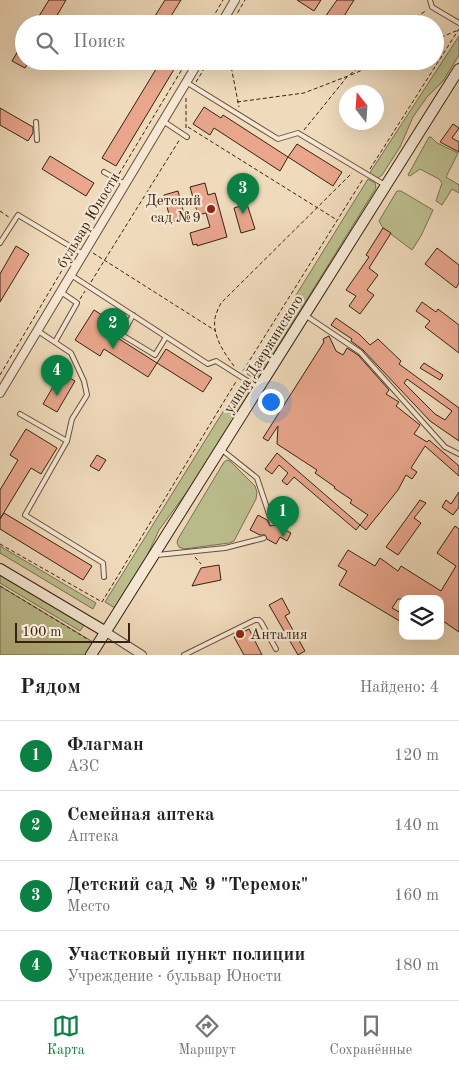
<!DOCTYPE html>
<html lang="ru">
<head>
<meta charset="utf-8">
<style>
  body { margin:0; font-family:"Old Standard TT",serif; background:#f2f2f2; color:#202124 }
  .controls { position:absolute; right:15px; bottom:15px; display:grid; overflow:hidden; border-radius:10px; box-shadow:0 5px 20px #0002 }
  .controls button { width:45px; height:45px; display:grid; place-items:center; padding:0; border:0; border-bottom:1px solid #e0e0e0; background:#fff; color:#202124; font:25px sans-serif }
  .compass { position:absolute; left:339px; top:85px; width:45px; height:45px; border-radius:50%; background:#fff; box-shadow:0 5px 20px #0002; rotate:343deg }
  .scale { position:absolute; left:15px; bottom:12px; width:115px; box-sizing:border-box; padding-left:5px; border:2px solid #382212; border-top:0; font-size:14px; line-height:18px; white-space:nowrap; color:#382212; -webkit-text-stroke:4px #f5e7d3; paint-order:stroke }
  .you { position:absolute; left:270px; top:401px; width:18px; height:18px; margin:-12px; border:4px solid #fff; border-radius:50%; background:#1a73e8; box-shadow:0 0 0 8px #1a73e833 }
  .badge { display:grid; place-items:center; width:32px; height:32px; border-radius:50%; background:#0b8043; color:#fff; font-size:16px; font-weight:700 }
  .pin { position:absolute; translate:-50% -41px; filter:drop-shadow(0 1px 2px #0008) }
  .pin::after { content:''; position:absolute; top:26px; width:18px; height:15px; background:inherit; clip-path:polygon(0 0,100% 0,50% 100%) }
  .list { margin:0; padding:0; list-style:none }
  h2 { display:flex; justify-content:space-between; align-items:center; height:65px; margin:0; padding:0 20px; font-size:21px }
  h2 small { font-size:16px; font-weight:400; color:#757577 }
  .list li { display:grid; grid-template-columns:32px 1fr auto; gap:15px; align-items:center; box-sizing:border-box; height:70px; padding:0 20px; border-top:1px solid #e0e0e0 }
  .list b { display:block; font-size:19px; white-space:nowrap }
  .list p { margin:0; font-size:16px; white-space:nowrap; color:#757577 }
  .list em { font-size:16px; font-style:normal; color:#757577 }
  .icon { flex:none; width:28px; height:28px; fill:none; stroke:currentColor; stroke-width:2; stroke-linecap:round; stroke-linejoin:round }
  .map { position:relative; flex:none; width:459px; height:655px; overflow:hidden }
  .search { position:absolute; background:#fff; box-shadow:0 5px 20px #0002; left:15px; right:15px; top:15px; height:55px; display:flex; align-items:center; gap:12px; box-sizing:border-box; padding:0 18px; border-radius:28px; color:#757577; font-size:19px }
  .sheet { height:345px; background:#fff }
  nav { display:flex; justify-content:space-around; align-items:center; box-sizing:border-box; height:70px; border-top:1px solid #e0e0e0; background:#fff; font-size:14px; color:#757577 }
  nav a { display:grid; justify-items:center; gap:2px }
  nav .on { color:#0b8043 }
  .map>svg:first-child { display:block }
  .green { fill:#bcbe8e; stroke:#7a7050 }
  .building { fill:#e9a68d; stroke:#382212; fill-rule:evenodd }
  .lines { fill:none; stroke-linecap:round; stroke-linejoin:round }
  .lane-casing { stroke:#66503c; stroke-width:6 }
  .street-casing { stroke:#66503c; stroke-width:10 }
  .secondary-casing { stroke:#382212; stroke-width:12 }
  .path { stroke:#382212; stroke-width:1; stroke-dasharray:4 2.5; stroke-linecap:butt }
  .lane { stroke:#f5e7d3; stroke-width:4 }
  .street { stroke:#f5e7d3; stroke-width:8 }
  .secondary { stroke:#f5e7d3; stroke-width:10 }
  .poi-dot { fill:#8f2418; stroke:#f5e7d3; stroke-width:2 }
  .labels { text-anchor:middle; stroke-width:4.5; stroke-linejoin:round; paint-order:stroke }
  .poi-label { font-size:15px; fill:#382212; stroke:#f5e7d3; text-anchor:end }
  .street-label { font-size:15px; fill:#382212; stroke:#f5e7d3 }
</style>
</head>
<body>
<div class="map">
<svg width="459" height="655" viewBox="0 0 459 655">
  <rect width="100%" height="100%" fill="#efdabb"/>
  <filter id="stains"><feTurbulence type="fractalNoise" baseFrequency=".004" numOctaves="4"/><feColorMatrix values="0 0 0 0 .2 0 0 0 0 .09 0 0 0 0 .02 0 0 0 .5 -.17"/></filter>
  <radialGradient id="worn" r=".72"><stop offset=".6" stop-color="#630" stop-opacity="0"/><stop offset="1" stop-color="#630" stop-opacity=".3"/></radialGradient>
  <g class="green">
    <path d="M459,36V55L443,81L427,97L413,117L400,147L382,175L378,178L369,174Z"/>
    <path d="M429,137H431L437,143L458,153L446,177L459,185V193L452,189L442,205L436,201L442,183L439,179L420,169L410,176L408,175Z"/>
    <path d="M368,179L375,183L376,188L260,375L254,378L247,374Z"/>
    <path d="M397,191H401L433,210L421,236L412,250L383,228L379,221Z"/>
    <path d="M242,381L250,386V392L189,489L159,530L145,560L115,608L105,602Z"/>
    <path d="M227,460L230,461L255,486L257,492L256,499L234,541L229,543L184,549L179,547L177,543L178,539L224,462Z"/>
    <path d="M0,546L96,603L93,609L0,553Z"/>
    <path d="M0,575L84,625L80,631L0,583Z"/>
    <path d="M0,586L98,645L91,655H0Z"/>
  </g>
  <g class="building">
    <path d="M49,0H66L52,24H34Z"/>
    <path d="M165,0H181L166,24H150Z"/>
    <path d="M297,0H321L314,11Z"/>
    <path d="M337,0H354L339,24H336L325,17Z"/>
    <path d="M24,41V61H29L25,68L12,61Z"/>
    <path d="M161,61H179L116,166L102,158Z"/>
    <path d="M204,107L221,118L223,115L288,157L280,171L214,128L210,135L193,124Z"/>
    <path d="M0,108L33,127V133L28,141L0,125Z"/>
    <path d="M453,124L459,128L452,138L459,142V152L440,142Z"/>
    <path d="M297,144L342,172L333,186L288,157Z"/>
    <path d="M50,156L94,183L86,196L42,169Z"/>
    <path d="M205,183L208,195L215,193L227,237L197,246V244L193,245L190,233L210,227L206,213L198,215L190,187Z"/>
    <path d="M178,191L185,218L171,222L164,195Z"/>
    <path d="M247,204L255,229L241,233L234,208Z"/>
    <path d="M383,228L391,233L369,268L378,275L367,290L374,295L360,314L349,306L356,296L346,290L369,257L366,255Z"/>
    <path d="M16,246L29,254L0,302V274Z"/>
    <path d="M437,248L459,265V283L456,288L425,264Z"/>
    <path d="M422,302L436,312L438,309L459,325V353L425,327L430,321L416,311Z"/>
    <path d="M94,310L119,326L113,335L157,363L148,377L104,349L100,356L75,340Z"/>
    <path d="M336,318L359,334L370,345L378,339L401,361L399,364L459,408V441L430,421L363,350L351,341L352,339L331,325ZM407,379L452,411L445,420L435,414L404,383Z"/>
    <path d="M329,336L336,351L343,355L347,348L358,355L389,390L386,394L399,402L396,406L420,425L414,434L427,442L429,440L459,466V476L425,446L411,468L417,472L412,479L406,475L398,490L366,530L360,525L368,515L350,503L352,500L334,488L335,487L315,473L317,470L277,444L278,426L268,441L263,438L324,342L323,339Z"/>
    <path d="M166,349L212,378L203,392L157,363Z"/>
    <path d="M424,363L443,375L440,380L420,368Z"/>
    <path d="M61,373L75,381L57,412L43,404Z"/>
    <path d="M26,429L57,448L41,474L31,468L0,519V490L18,460L10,455Z"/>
    <path d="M277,453L360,525L356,530L294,477L287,485L282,481L288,473L279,465L272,474L265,469Z"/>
    <path d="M97,455L106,460L99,471L90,466Z"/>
    <path d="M459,492V507L453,515L442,507L446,500L451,504Z"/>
    <path d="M420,500L426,503L414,518L421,523L398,555L386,547Z"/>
    <path d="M4,513L92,566L83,580L0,529V519Z"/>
    <path d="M258,515L267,520L270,526L275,525L291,533L287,541L280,537L276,544L267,539L265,535H260L250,530Z"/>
    <path d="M455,526L459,529V632L440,619V599H398L392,608L403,614V623L339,585L347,571L338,566L348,550L375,566L380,558L398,571L401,566L441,591L456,566L437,553Z"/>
    <path d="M219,565L221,580L192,586L201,568Z"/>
    <path d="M282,598L290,613L285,616L305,651L298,655L269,605Z"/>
    <path d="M249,629L262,655H244L234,637Z"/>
  </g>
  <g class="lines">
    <defs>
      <g id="lane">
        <path d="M430,0L432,7L459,23"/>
        <path d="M186,82L278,139L298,133L385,185"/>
        <path d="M163,121L187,137"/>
        <path d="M36,122L37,140"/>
        <path d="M104,172L125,184"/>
        <path d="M0,243L18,215L83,254"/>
        <path d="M71,275L208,364L216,361L257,387"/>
        <path d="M133,315L122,335L155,355L166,337"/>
        <path d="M305,315L360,352L445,447L459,454"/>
        <path d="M38,331L71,353L84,381L87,395L72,419L67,441"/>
        <path d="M55,342L77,303L61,292"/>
        <path d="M20,414L67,441L25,515L103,563L104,577"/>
        <path d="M222,450L257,478L272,523"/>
        <path d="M157,555L225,548L264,538"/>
        <path d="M184,655L255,620H259L261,622L276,649"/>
      </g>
      <g id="street">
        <path d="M221,24L235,0"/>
        <path d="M0,393L199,61"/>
        <path d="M106,632L142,655"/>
      </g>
      <g id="secondary">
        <path d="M0,569L106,632"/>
        <path d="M91,655L459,69"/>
      </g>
    </defs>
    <use href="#lane" class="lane-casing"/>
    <use href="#street" class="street-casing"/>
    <use href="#secondary" class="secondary-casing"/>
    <g class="path">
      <path d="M209,24L223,0"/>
      <path d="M231,24L245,0"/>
      <path d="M414,24L418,16L427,10"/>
      <path d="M435,40L458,30"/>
      <path d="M230,61L239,107"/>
      <path d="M351,75L383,61"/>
      <path d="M196,82L209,61"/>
      <path d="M186,98V129"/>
      <path d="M237,102L304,93L348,76L367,61"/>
      <path d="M188,127L337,220"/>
      <path d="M304,130L347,77"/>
      <path d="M370,169L459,29"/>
      <path d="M119,174L187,61"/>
      <path d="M0,211L10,218"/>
      <path d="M78,243L113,184"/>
      <path d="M93,253L216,331"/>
      <path d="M91,282L180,139"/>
      <path d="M80,299L85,291"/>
      <path d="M234,366C224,353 212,335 215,318C216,313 219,307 221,303L352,173"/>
      <path d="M243,371L363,179"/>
      <path d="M0,375L71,255"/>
      <path d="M0,544L102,602L237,380"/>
      <path d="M195,557L201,564"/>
      <path d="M0,586L89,640"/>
    </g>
    <use href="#lane" class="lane"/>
    <use href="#street" class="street"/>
    <use href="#secondary" class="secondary"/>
  </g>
  <g class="poi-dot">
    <circle cx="211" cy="209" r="5"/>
    <circle cx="240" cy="634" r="5"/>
  </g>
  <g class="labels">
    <g class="poi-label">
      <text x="201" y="205">Детский<tspan x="201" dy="17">сад №9</tspan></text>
      <text x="250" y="639" text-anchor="start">Анталия</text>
    </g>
    <g class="street-label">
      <text transform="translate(88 220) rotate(-59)" y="5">бульвар Юности</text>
      <text transform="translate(263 354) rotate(-58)" y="5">улица Дзержинского</text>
    </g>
  </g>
  <rect width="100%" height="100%" filter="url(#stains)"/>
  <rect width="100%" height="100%" fill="url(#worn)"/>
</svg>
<div class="controls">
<button><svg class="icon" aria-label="layers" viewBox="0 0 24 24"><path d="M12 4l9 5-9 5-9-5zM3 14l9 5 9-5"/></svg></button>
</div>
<svg class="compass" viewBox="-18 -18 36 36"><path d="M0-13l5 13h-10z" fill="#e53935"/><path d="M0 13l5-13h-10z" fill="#757577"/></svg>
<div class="scale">100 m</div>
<div class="you"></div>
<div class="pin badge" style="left:283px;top:537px">1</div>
<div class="pin badge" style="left:113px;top:349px">2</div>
<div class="pin badge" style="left:243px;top:214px">3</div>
<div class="pin badge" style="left:57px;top:396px">4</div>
<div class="search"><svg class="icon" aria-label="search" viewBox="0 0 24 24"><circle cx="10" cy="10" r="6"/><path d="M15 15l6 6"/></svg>Поиск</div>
</div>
<section class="sheet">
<h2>Рядом<small>Найдено: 4</small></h2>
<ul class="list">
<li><span class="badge">1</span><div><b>Флагман</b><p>АЗС</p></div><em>120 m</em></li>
<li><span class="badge">2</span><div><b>Семейная аптека</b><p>Аптека</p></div><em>140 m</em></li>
<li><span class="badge">3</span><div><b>Детский сад № 9 &quot;Теремок&quot;</b><p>Место</p></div><em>160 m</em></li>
<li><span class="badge">4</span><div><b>Участковый пункт полиции</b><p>Учреждение · бульвар Юности</p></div><em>180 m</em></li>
</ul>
</section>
<nav>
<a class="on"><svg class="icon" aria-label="map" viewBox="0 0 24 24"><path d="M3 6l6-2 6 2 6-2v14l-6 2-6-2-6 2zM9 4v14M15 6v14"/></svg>Карта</a>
<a><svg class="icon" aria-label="directions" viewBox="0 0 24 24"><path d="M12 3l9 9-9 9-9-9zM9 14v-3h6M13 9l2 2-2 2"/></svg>Маршрут</a>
<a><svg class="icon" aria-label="saved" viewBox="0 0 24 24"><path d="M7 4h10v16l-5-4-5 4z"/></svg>Сохранённые</a>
</nav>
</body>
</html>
